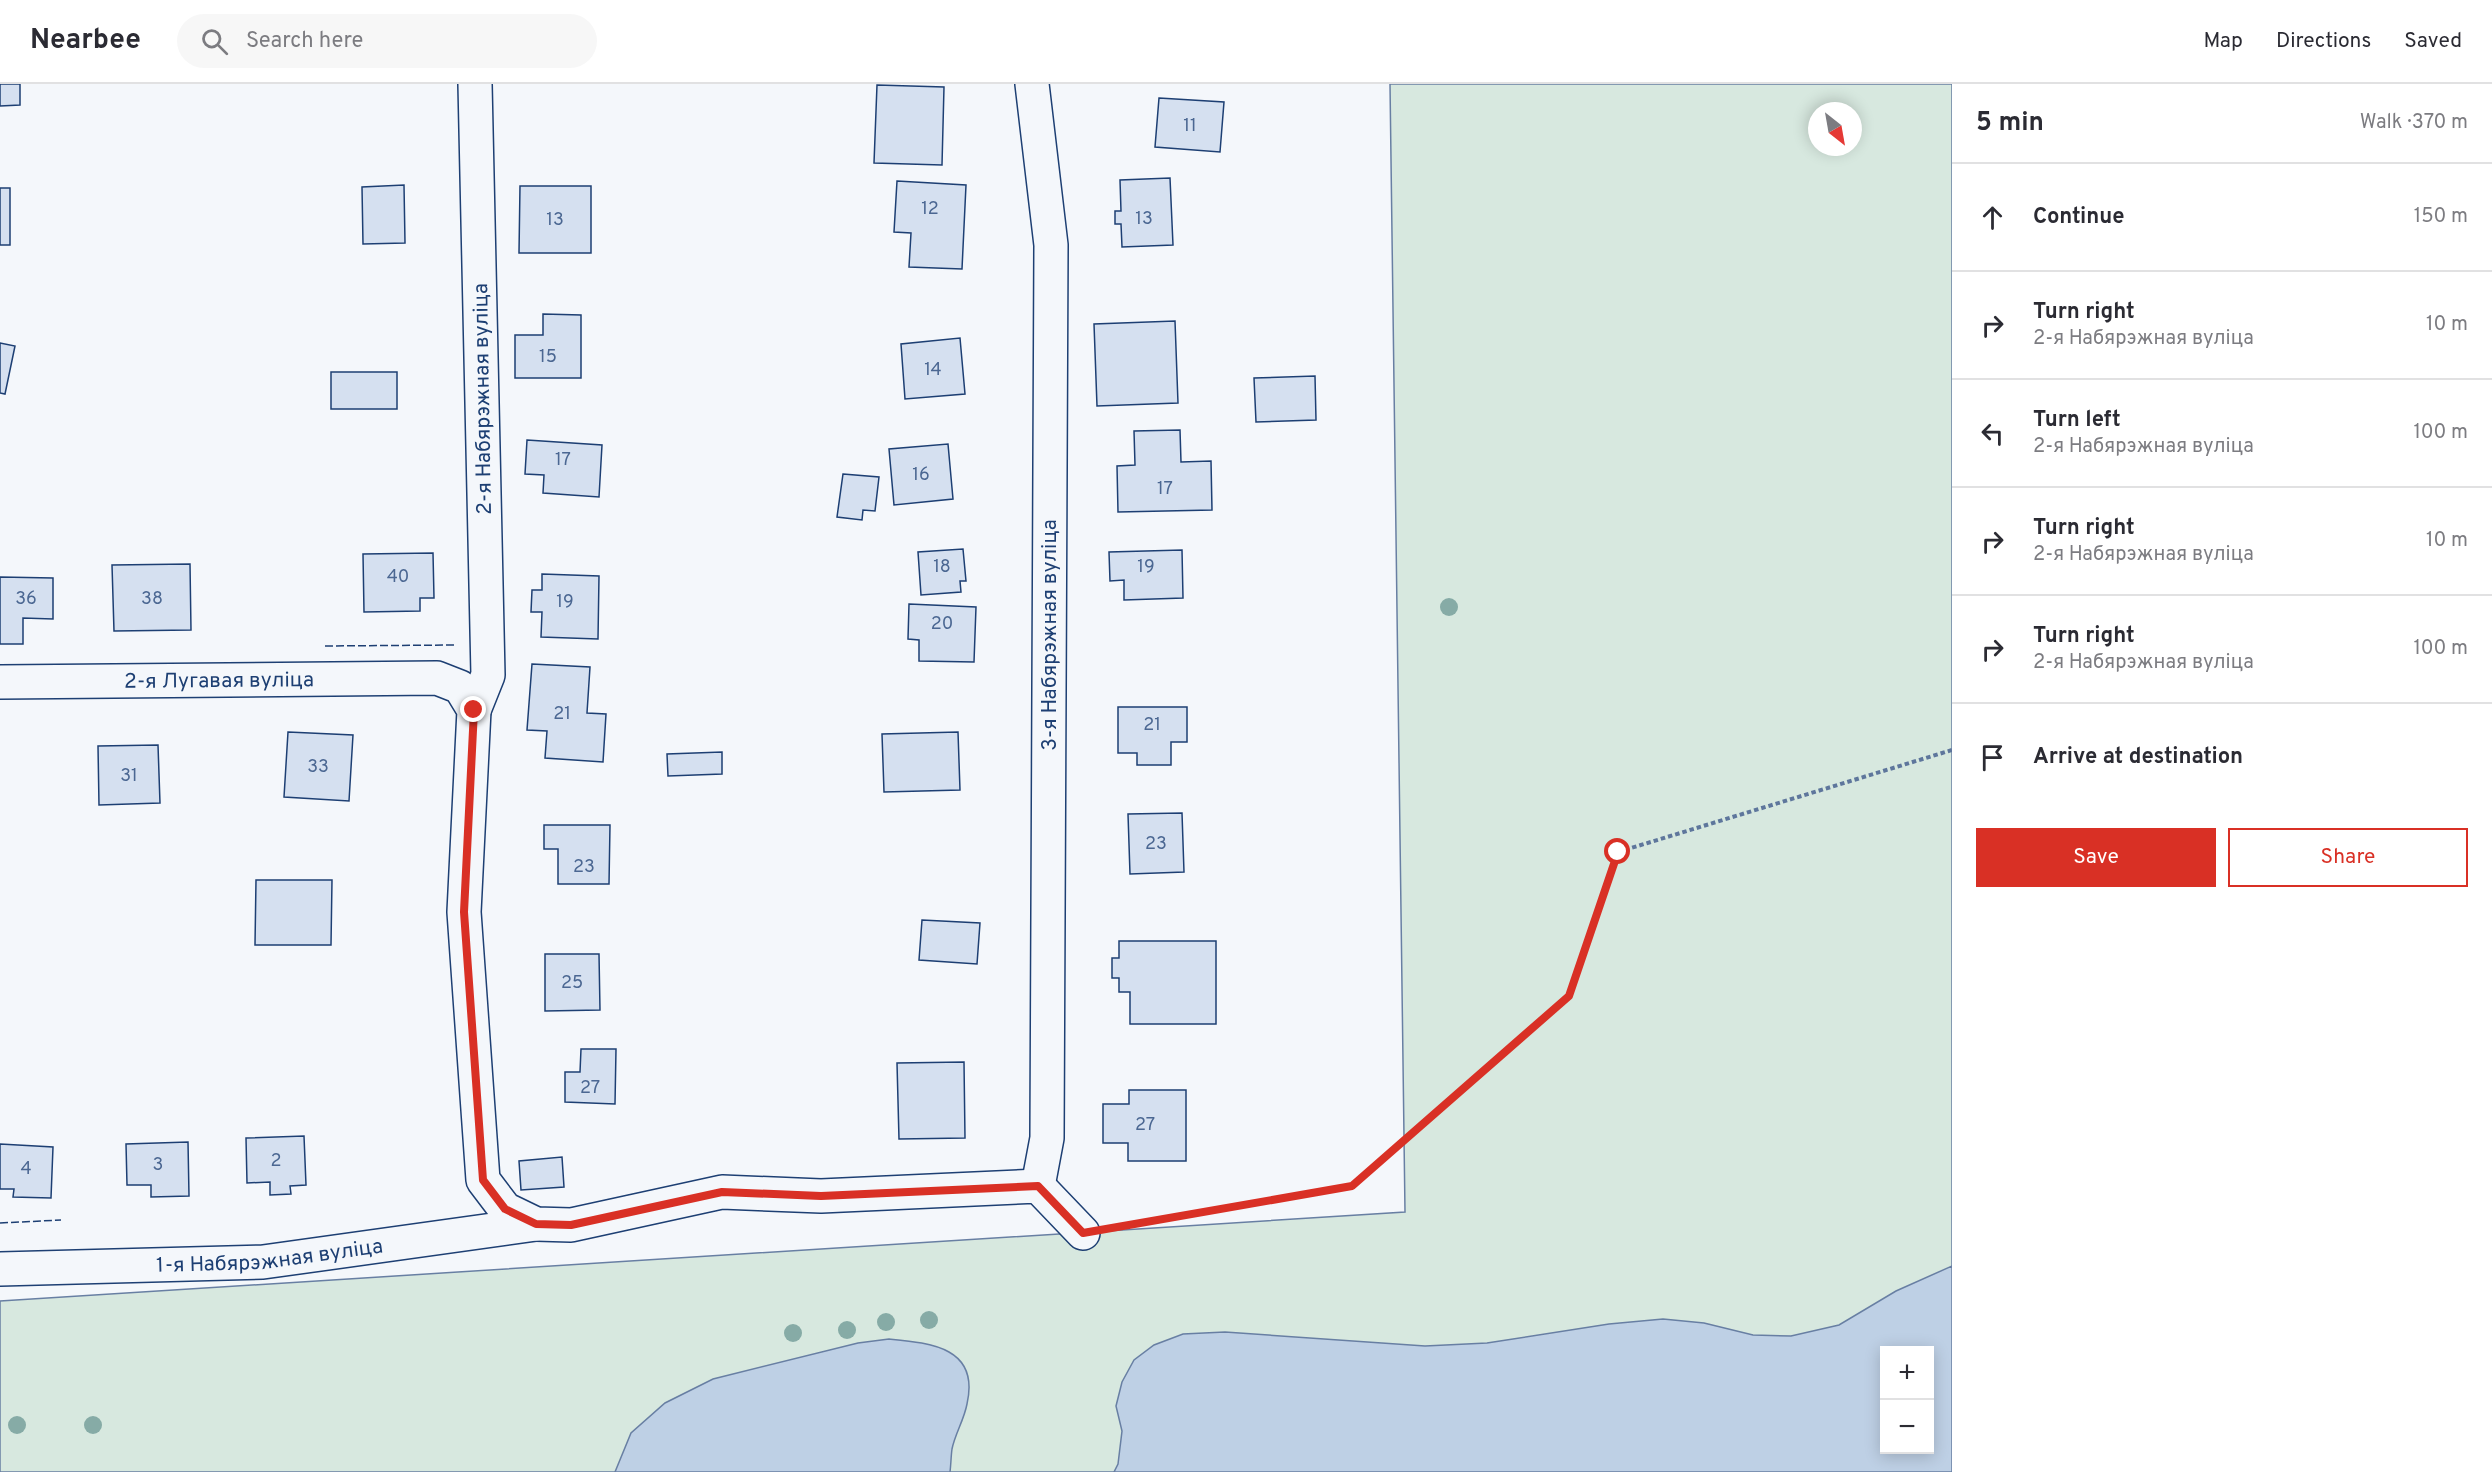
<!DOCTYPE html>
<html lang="en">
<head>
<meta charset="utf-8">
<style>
  body { margin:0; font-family:Overpass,sans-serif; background:#f7f7f7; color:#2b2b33 }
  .controls { position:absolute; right:18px; bottom:18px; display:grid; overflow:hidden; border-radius:0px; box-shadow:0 3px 15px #0003 }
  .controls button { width:54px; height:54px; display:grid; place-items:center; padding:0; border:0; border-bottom:2px solid #e1e1e2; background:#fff; color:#2b2b33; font:30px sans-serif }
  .compass { position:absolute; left:1808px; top:18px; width:54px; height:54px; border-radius:50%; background:#fff; box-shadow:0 3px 15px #0003; rotate:149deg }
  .stop { position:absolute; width:18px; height:18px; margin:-14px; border:4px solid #d93025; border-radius:50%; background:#fff }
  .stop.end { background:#d93025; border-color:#fff; box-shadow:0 2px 6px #0008 }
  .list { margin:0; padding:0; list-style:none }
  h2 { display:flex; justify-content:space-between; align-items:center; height:78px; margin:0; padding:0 24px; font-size:26px }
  h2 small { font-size:20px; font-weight:400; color:#7c7c81 }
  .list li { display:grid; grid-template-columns:39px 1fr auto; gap:18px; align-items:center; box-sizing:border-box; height:108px; padding:0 24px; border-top:2px solid #e1e1e2 }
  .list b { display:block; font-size:22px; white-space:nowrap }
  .list p { margin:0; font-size:20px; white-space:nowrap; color:#7c7c81 }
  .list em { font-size:20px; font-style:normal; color:#7c7c81 }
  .actions { display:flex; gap:12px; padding:18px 24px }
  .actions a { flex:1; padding:14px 0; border:2px solid #d93025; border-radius:0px; text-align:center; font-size:21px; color:#d93025 }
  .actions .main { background:#d93025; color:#fff }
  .icon { flex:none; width:33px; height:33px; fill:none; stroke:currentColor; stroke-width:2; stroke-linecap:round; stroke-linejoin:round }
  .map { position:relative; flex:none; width:1952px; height:1388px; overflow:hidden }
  header { display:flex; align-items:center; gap:36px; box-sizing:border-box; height:84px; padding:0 30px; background:#fff; border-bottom:2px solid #e1e1e2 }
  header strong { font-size:28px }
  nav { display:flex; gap:33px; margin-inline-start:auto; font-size:21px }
  .search { width:420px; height:54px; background:#f7f7f7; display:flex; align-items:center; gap:15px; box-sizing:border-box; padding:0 21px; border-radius:33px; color:#7c7c81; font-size:22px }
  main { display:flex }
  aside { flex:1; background:#fff }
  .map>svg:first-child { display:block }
  .green { fill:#d7e8df; stroke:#687fa3; stroke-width:1.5; fill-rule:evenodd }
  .water { fill:#bed0e5; stroke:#687fa3; stroke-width:1.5; fill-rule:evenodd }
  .building { fill:#d5e0f0; stroke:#1d3f73; stroke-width:1.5 }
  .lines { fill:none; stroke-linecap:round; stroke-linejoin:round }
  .minor-casing { stroke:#1d3f73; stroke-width:36 }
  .path { stroke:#5e769c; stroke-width:4; stroke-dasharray:4.5 3; stroke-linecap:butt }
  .minor { stroke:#f4f7fb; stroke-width:33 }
  .fence { stroke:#1d3f73; stroke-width:1.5; stroke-dasharray:8 3; stroke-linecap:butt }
  .tree { fill:#86aba6 }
  .route { stroke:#d93025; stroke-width:8 }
  .labels { text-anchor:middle; stroke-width:4.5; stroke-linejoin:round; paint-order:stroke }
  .number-label { font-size:18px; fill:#4b6792 }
  .street-label { font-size:21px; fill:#1d3f73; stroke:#f4f7fb }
</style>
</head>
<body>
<header>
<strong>Nearbee</strong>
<div class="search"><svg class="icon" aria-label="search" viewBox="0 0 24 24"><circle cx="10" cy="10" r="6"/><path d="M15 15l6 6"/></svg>Search here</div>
<nav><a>Map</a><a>Directions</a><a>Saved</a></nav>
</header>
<main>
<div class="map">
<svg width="1952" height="1388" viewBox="0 0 1952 1388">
  <rect width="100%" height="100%" fill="#f4f7fb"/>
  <path class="green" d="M1390,0H1952V1388H0V1217L1405,1128ZM1817,27H1853V63H1817ZM1884,1266H1930V1366H1884Z"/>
  <g class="water">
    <path d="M1952,1182V1388H1114L1118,1380L1122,1347L1116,1322L1122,1298L1134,1276L1154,1261L1183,1250L1225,1248L1425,1262L1487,1259L1609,1240L1663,1235L1704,1239L1753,1251L1791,1252L1839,1241L1896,1207ZM1884,1266H1930V1366H1884Z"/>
    <path d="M889,1255C930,1259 980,1263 967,1320C964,1336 955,1350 952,1365C951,1372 951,1380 950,1388H615L631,1349L665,1319L713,1295L858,1259Z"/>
  </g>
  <g class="building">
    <path d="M0,0H20V21L0,22Z"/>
    <path d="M877,1L944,3L942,81L874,79Z"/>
    <path d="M1159,14L1224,18L1220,68L1155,63Z"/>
    <path d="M1170,94L1173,161L1122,163L1121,140H1115V127H1121L1120,96Z"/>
    <path d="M897,97L966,101L962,185L909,183L911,149L894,148Z"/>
    <path d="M404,101L405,159L363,160L362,103Z"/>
    <path d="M520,102H591V169H519Z"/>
    <rect x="0" y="104" width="10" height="57"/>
    <path d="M543,230L581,231V294H515V251H543Z"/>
    <path d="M1175,237L1178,319L1097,322L1094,240Z"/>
    <path d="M960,254L965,310L905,315L901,260Z"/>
    <path d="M0,259L15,262L5,310L0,309Z"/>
    <rect x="331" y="288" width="66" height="37"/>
    <path d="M1315,292L1316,336L1256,338L1254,294Z"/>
    <path d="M1180,346L1181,378L1211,377L1212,426L1118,428L1117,382L1135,381L1134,347Z"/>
    <path d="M527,356L602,361L599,413L543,409L544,391L525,390Z"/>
    <path d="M948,360L953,415L894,421L889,365Z"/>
    <path d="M843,390L879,393L875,427L863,426L862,436L837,433Z"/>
    <path d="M963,465L966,497H960L961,508L921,511L918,468Z"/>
    <path d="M1182,466L1183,514L1124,516V496L1110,497L1109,468Z"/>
    <path d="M433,469L434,514H420V527L364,528L363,470Z"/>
    <path d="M190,480L191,546L114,547L112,481Z"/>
    <path d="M542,490L599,492L598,555L541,553L542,528H531L532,506H542Z"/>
    <path d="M0,493L53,494V535L23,534V560H0Z"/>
    <path d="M909,520L976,523L974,578L919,577V556L908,555Z"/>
    <path d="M532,580L590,583L587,629L606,630L603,678L545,674L547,647L527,646Z"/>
    <path d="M1118,623H1187V658H1171V681H1137V669H1118Z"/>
    <path d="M288,648L353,651L349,717L284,713Z"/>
    <path d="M958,648L960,706L884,708L882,650Z"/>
    <path d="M158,661L160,719L99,721L98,662Z"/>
    <path d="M722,668V690L668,692L667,670Z"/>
    <path d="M1182,729L1184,788L1130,790L1128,730Z"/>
    <path d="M544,741H610L609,800H558V765H544Z"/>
    <path d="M256,796H332L331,861H255Z"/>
    <path d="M922,836L980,839L977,880L919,876Z"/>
    <path d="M1119,857H1216V940H1130V908H1119V894H1112V874H1119Z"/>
    <path d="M545,870H599L600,926L545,927Z"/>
    <path d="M581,965H616L615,1020L565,1018V988H580Z"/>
    <path d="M964,978L965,1054L899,1055L897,979Z"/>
    <path d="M1129,1006H1186V1077H1128V1059H1103V1020H1129Z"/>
    <path d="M304,1052L306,1101L290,1102L291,1110L270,1111V1098L247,1099L246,1054Z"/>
    <path d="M188,1058L189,1112L151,1113V1101H127L126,1060Z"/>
    <path d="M0,1060L53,1063L51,1114L13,1113L14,1105H0Z"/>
    <path d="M562,1073L564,1103L521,1106L519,1077Z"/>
  </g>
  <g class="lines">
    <defs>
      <g id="minor">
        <path d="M1032,0L1051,161L1047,1054L1038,1102"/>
        <path id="s1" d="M0,598L437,594L460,603L474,626L464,828L483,1096L505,1125L536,1140L571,1141L722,1108L821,1112L1038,1102L1083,1149"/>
        <path d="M474,626L488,591L475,0"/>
        <path id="s2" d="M0,1185L263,1178L536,1140"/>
      </g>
    </defs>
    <use href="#minor" class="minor-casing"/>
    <path class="path" d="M1113,1143L1352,1102L1569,911L1618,768L1952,666"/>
    <use href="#minor" class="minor"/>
    <g class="fence">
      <path d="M325,562L454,561"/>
      <path d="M0,1139L61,1136"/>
    </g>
  </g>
  <g class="tree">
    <circle cx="1449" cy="523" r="9"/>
    <circle cx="929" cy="1236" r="9"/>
    <circle cx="886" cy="1238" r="9"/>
    <circle cx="847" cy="1246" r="9"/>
    <circle cx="793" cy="1249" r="9"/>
    <circle cx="17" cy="1341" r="9"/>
    <circle cx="93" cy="1341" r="9"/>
  </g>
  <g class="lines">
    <path class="route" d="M474,626L464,828L483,1096L505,1125L536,1140L571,1141L722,1108L821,1112L1038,1102L1083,1149L1352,1102L1569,912L1618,768"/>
  </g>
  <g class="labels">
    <g class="number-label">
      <text x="1190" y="47">11</text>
      <text x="930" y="130">12</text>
      <text x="1144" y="140">13</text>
      <text x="555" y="141">13</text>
      <text x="548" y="278">15</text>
      <text x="933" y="291">14</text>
      <text x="563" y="381">17</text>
      <text x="921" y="396">16</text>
      <text x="1165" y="410">17</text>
      <text x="942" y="488">18</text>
      <text x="1146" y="488">19</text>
      <text x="398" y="498">40</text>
      <text x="26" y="520">36</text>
      <text x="152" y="520">38</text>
      <text x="565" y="523">19</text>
      <text x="942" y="545">20</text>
      <text x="562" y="635">21</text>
      <text x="1152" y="646">21</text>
      <text x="318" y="688">33</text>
      <text x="129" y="697">31</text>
      <text x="1156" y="765">23</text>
      <text x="584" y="788">23</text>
      <text x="572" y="904">25</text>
      <text x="590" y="1009">27</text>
      <text x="1145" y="1046">27</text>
      <text x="276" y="1082">2</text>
      <text x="158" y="1086">3</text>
      <text x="26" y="1090">4</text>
    </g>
    <g class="street-label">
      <text transform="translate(482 315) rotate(-91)" y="7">2-я Набярэжная вуліца</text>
      <text transform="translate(1049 551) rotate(-90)" y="7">3-я Набярэжная вуліца</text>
      <text dy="7" stroke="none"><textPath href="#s1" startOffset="219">2-я Лугавая вуліца</textPath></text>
      <text dy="7" stroke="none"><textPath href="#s2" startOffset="270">1-я Набярэжная вуліца</textPath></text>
    </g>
  </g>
</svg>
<div class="controls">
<button>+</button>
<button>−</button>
</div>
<svg class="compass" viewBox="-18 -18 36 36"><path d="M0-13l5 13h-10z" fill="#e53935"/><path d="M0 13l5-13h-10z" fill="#7c7c81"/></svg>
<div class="stop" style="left:1618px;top:768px"></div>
<div class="stop end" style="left:474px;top:626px"></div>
</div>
<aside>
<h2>5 min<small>Walk · 370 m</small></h2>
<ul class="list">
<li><svg class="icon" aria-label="ahead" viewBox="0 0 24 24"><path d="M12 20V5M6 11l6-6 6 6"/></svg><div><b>Continue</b></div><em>150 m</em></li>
<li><svg class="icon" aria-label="right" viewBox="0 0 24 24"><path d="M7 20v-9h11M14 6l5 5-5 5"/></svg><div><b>Turn right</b><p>2-я Набярэжная вуліца</p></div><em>10 m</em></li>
<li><svg class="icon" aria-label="left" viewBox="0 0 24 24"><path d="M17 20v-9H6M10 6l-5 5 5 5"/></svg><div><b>Turn left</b><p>2-я Набярэжная вуліца</p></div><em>100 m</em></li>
<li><svg class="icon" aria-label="right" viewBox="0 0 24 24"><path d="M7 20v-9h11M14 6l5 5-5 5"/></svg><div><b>Turn right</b><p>2-я Набярэжная вуліца</p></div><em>10 m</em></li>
<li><svg class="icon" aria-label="right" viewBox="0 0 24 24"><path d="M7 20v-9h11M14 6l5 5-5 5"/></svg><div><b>Turn right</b><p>2-я Набярэжная вуліца</p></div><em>100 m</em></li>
<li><svg class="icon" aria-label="arrive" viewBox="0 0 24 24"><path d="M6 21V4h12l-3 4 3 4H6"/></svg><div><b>Arrive at destination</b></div></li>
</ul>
<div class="actions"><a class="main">Save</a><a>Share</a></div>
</aside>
</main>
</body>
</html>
